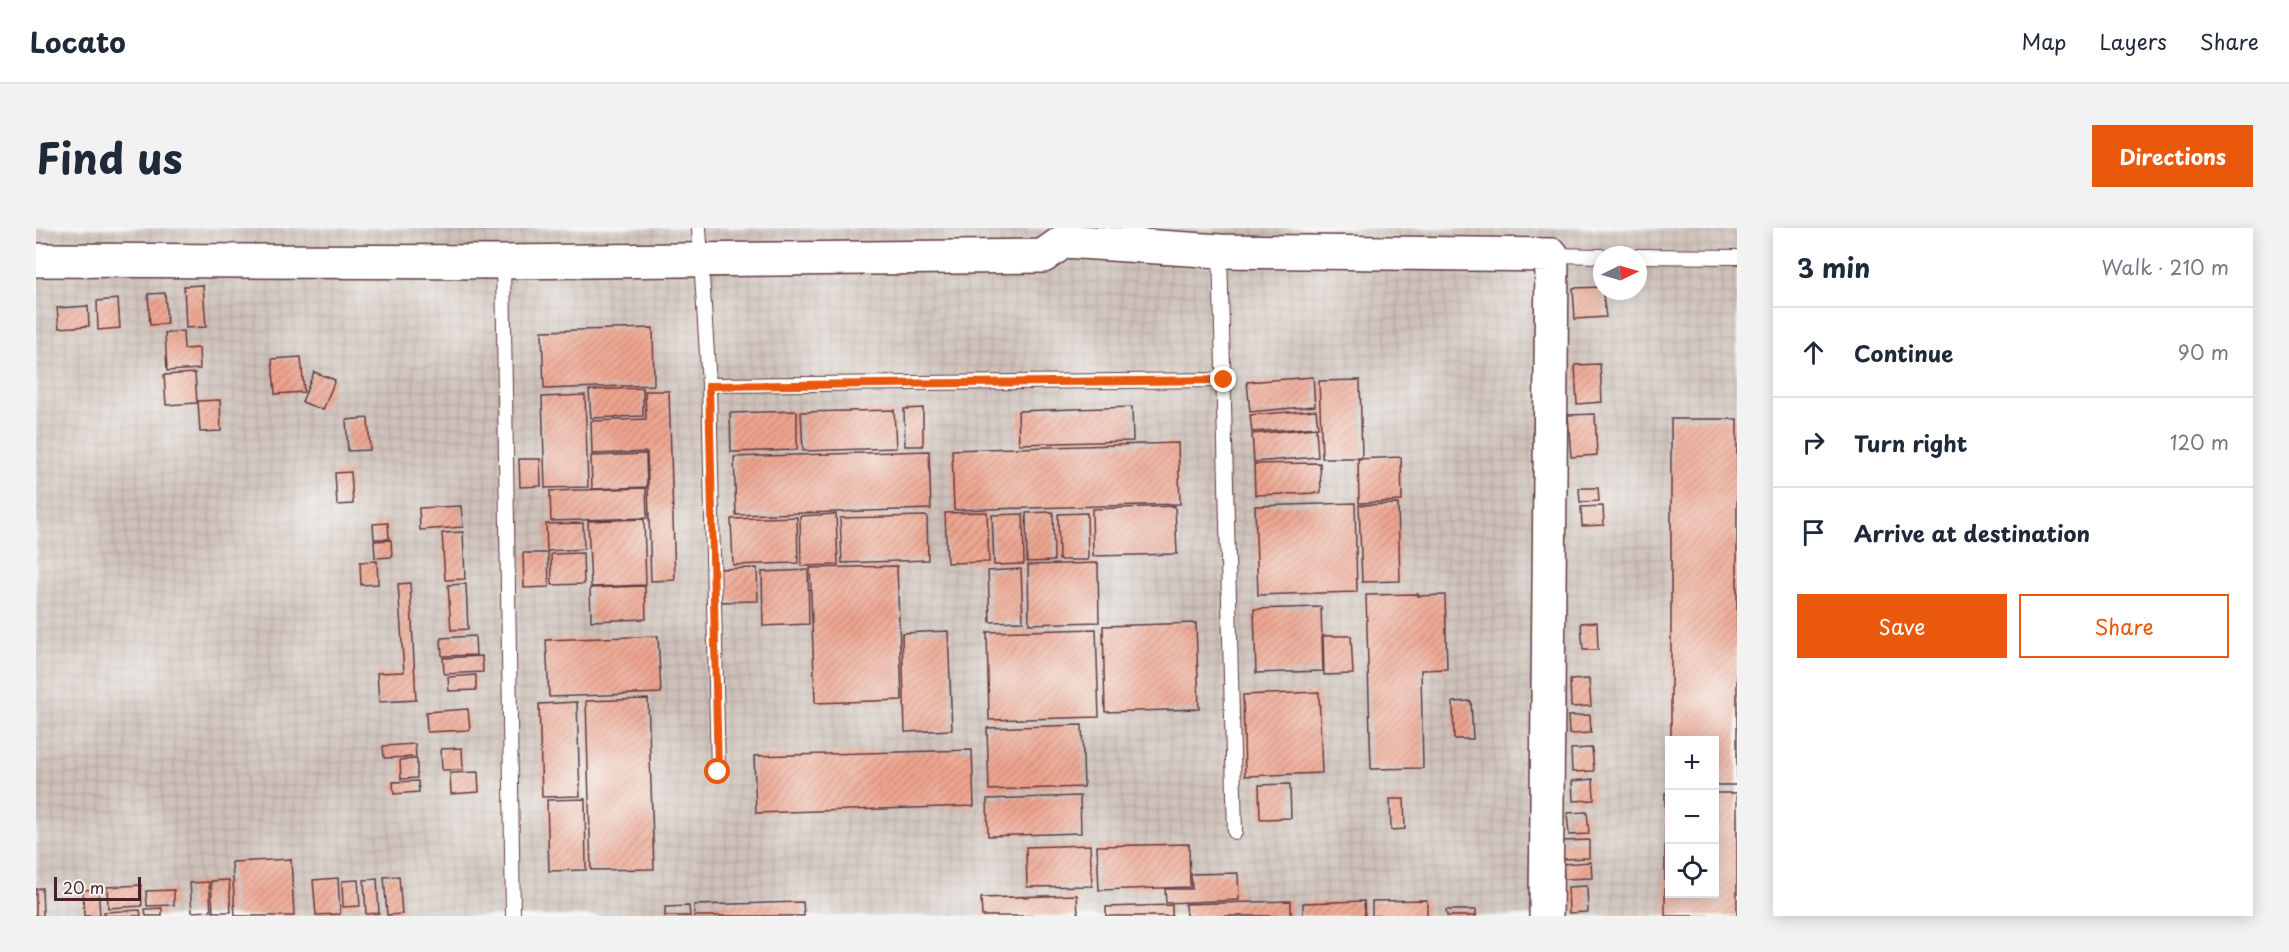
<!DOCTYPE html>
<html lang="en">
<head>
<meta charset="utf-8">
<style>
  body { margin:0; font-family:"Playpen Sans",sans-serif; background:#f2f2f3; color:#1f2937 }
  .controls { position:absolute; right:18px; bottom:18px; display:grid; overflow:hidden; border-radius:0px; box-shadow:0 3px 15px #0003 }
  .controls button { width:54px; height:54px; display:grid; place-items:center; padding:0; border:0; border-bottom:2px solid #e0e1e3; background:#fff; color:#1f2937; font:30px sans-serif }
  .compass { position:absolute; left:1557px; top:18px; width:54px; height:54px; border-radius:50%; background:#fff; box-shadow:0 3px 15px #0003; rotate:85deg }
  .scale { position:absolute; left:18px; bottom:15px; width:87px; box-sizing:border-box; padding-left:6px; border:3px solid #4a1f2b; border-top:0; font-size:16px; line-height:21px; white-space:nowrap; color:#4a1f2b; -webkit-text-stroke:4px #f6f6f2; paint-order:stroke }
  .stop { position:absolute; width:18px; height:18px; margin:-14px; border:4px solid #ea580c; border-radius:50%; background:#fff }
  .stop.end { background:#ea580c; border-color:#fff; box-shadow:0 2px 6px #0008 }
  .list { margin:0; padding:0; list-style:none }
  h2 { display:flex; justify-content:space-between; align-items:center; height:78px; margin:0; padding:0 24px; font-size:26px }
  h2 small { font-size:20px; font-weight:400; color:#747a83 }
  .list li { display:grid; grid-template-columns:39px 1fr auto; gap:18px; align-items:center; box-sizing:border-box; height:90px; padding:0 24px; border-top:2px solid #e0e1e3 }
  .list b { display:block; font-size:22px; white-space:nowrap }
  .list em { font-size:20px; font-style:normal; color:#747a83 }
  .actions { display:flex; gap:12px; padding:18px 24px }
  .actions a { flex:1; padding:14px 0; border:2px solid #ea580c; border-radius:0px; text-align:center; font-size:21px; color:#ea580c }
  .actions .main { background:#ea580c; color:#fff }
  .icon { flex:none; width:33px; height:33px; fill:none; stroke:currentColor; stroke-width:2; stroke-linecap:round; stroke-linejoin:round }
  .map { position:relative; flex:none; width:1701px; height:688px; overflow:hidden; border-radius:0px }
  header { display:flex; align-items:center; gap:36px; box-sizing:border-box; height:84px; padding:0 30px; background:#fff; border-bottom:2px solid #e0e1e3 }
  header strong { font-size:28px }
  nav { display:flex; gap:33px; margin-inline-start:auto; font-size:21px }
  .intro { display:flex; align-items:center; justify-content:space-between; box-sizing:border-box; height:144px; padding:0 36px }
  h1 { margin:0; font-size:42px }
  .button { padding:15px 27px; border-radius:0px; background:#ea580c; color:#fff; font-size:21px; font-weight:700 }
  main { display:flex; gap:36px; padding:0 36px }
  aside { flex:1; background:#fff; border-radius:0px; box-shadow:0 3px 15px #0003 }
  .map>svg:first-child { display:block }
  .industrial { fill:url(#industrial-grid); fill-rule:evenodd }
  .building { fill:url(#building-hatch) }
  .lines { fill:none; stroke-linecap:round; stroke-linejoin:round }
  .service-casing { stroke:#623b40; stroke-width:16 }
  .tertiary-casing { stroke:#623b40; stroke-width:36 }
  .service { stroke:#fff; stroke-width:14 }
  .tertiary { stroke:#fff; stroke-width:33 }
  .route { stroke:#ea580c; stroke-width:8 }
</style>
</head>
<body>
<header>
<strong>Locato</strong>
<nav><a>Map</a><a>Layers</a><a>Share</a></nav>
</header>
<div class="intro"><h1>Find us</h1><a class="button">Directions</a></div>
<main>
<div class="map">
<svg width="1701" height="688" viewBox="0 0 1701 688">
  <defs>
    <pattern id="industrial-grid" width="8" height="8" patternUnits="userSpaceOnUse" patternTransform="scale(1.5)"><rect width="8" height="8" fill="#cec1ba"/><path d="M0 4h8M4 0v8" fill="none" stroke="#b2a5a0"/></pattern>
    <pattern id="building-hatch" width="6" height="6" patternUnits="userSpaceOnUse" patternTransform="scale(1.5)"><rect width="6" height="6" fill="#eea48f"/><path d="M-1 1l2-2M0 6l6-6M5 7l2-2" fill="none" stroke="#c38575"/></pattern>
  </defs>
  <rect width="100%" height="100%" fill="#f6f6f2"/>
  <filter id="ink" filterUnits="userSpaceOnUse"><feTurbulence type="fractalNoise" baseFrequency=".0167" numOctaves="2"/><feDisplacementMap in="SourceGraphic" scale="12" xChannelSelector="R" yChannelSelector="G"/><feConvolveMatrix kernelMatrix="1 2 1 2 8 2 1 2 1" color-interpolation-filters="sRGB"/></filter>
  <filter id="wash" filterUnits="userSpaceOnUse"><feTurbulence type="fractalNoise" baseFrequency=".008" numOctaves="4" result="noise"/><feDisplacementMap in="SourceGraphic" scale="24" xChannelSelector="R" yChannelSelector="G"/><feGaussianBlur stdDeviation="1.35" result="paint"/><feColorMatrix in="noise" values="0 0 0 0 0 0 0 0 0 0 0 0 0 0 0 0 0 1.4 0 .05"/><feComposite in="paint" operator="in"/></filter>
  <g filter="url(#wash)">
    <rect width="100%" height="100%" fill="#eddcba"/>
    <path class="industrial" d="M0,0H1701V688H0ZM1566,27H1602V63H1566ZM1634,512H1678V666H1634Z"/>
    <g id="blocks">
      <g class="building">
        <path d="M167,57L170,99L150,100L148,58Z"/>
        <path d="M1566,59L1570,89L1539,91L1537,60Z"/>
        <path d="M129,65L131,96L114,97L112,66Z"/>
        <path d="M82,71L84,100L62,102L61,73Z"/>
        <path d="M52,78L53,98L23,100L21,80Z"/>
        <path d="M617,100L618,157L508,161L506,103Z"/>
        <path d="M147,103L148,121L163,120L164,141L131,143L129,105Z"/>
        <path d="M265,129L268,164L239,166L236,131Z"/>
        <path d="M1564,136L1566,174L1541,176L1539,137Z"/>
        <path d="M278,144L299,152L287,182L266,174Z"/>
        <path d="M159,145L161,175L130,177L128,147Z"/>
        <path d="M1277,149L1279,178L1214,184L1211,154Z"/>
        <path d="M1324,152L1326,230H1286L1283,153Z"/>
        <path d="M607,160V188L555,190L553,162Z"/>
        <path d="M609,163H633L639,352L615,353L611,224L556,226L555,193L610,191Z"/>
        <path d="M549,167L552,259L509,260L506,169Z"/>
        <path d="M184,172L185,203L164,204L162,173Z"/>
        <path d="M1096,179L1097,213L983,216L982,183Z"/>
        <path d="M887,180V218H869L868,181Z"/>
        <path d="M858,182L860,220L767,223L765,184Z"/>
        <path d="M1280,182L1282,199L1216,204L1214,187Z"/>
        <path d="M761,183V222L695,224L694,185Z"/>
        <path d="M1559,186L1561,227L1535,229L1532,187Z"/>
        <path d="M332,190L334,222L312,223L310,192Z"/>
        <path d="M1635,191H1701V557H1678V512H1635Z"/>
        <path d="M1280,200L1282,229L1218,234L1216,206Z"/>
        <path d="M1142,215L1144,276L918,282L916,222Z"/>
        <path d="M893,223L895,281L700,287L698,229Z"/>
        <path d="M610,226L611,259L556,261L555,228Z"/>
        <path d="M1365,229L1366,273L1323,275L1322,231Z"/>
        <path d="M483,231H504L505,258L484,259Z"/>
        <path d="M1284,235L1285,265L1219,267L1218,236Z"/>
        <path d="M315,244L317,276L301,277L299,245Z"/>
        <path d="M610,260L611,290L515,293L514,263Z"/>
        <path d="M1543,260H1562L1563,273L1544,274Z"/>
        <path d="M1319,275L1321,364L1222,367L1219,278Z"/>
        <path d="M1362,276L1364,353L1326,354L1323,277Z"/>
        <path d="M425,278L427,299L384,302L383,280Z"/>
        <path d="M1139,278L1141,326L1057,328L1056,281Z"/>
        <path d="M1567,278L1568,297L1546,298L1545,279Z"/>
        <path d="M951,284L953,334L911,335L909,285Z"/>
        <path d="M1017,284L1018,333L991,334L990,285Z"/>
        <path d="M1051,285L1052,332H1023L1022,286Z"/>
        <path d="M800,286L802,337L765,338L764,288Z"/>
        <path d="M987,286L988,336L958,337L956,287Z"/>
        <path d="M891,288L892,332L806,335L804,290Z"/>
        <path d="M761,289L762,335L697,337L695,291Z"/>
        <path d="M608,291L610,357L555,359L552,293Z"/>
        <path d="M352,295L353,311H338L337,296Z"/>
        <path d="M547,295L548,321L511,323L510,296Z"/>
        <path d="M427,304L429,351L409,352L406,305Z"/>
        <path d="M355,312L356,329L339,330L338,313Z"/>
        <path d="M487,325H512L513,359L488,360Z"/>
        <path d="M547,325L548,356L516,357L515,326Z"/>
        <path d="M341,333L342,356L325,357L324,334Z"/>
        <path d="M1062,335L1063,394L993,396L992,337Z"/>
        <path d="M861,338L866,472L779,475L774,340Z"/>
        <path d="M721,340L722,373L681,374L680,341Z"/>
        <path d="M985,341L987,393L954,394L952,343Z"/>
        <path d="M772,342L773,396L727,398L726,344Z"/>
        <path d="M374,355L380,472L343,474L341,445L368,444L362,356Z"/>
        <path d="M430,356L432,401L415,402L412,357Z"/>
        <path d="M609,358L610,391L555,393L554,360Z"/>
        <path d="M1382,366V368L1409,367L1411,441L1385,442L1387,540L1335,541L1330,367Z"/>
        <path d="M1285,379L1287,443L1220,445L1218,381Z"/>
        <path d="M1561,394L1562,422H1547L1545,395Z"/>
        <path d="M1160,395L1163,481L1069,484L1067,398Z"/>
        <path d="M1060,401L1063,489L953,492L951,404Z"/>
        <path d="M912,403L916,502L869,504L866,405Z"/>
        <path d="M439,408L440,427L406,428L405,410Z"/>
        <path d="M622,408L625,465L513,469L510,412Z"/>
        <path d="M1287,408H1315L1317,446L1288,447Z"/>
        <path d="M446,428L447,444L408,446L407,430Z"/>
        <path d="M440,447V462L413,463L412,449Z"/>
        <path d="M1553,451L1555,478L1535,479L1534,452Z"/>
        <path d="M1283,464L1286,545L1209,548L1207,467Z"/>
        <path d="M612,471L618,641L555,642L550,473Z"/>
        <path d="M1435,473L1437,511H1418L1417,474Z"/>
        <path d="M541,474L544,568L506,569L503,476Z"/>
        <path d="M432,481L434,502L391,504L390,484Z"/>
        <path d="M1554,487L1555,505L1533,506L1532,488Z"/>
        <path d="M1046,497L1048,559L953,562L951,500Z"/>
        <path d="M379,516L380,529L348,530L347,518Z"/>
        <path d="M426,520L427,542H406L405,521Z"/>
        <path d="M1556,520L1558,543L1536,544L1535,521Z"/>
        <path d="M936,522L938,578L720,585L718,528Z"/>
        <path d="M381,531V550L365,551L364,532Z"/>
        <path d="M442,544L443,564L415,566L414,545Z"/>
        <path d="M1557,551L1558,572L1537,573L1536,553Z"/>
        <path d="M382,553L383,564L358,566L357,554Z"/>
        <path d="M1254,556L1255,590L1224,591L1223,557Z"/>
        <path d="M1629,565H1634V666H1678V565H1701V688H1629Z"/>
        <path d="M1044,568L1045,605L952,608L951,571Z"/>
        <path d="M549,571L550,642L513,643L511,572Z"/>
        <path d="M1354,571H1368L1369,601L1355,602Z"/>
        <path d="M1551,584L1553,606L1533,607L1531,585Z"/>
        <path d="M1553,612V630L1527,631V613Z"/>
        <path d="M1153,616L1154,659L1063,662L1061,618Z"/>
        <path d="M1054,617L1056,658L991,659L990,619Z"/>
        <path d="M255,631L258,688H199L196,634Z"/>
        <path d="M1555,634L1556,650L1528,651L1527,636Z"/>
        <path d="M1202,645L1203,672L1130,675L1129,661H1156L1155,646Z"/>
        <path d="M363,648L366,686L351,687L348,649Z"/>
        <path d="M302,650L304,686L280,687L277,652Z"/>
        <path d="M341,651L343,685L330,686L328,652Z"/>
        <path d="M193,652L195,684H177L175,653Z"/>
        <path d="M322,652L324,678L307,679L306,653Z"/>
        <path d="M173,654L175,683L156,684L154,655Z"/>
        <path d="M105,657L106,678L72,680L71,659Z"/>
        <path d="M1551,658L1552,684L1533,685L1532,659Z"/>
        <path d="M6,660L7,688H0V661Z"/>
        <path d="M62,661L64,688H48L47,662Z"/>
        <path d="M138,662V677L111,678L110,663Z"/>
        <path d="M1041,667L1042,688H946L945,670Z"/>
        <path d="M1391,672V688H1336V673Z"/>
        <path d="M1255,673V688H1150L1149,676Z"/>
        <path d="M1328,673L1329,688H1267V675Z"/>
        <path d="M767,674L768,688H658V677Z"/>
        <path d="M1136,677V688H1070V679Z"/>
        <path d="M653,678L654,688H629V679Z"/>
        <path d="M126,680V688H110L109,681Z"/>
        <path d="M104,682L105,688H68V684Z"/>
        <path d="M1410,682H1440V688H1411Z"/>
      </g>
    </g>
  </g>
  <g filter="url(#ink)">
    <use href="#blocks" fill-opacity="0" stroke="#623b40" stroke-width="1.5"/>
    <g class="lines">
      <defs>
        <g id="service">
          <path d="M663,0L673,157L682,544"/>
          <path d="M1184,23L1199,604"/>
          <path d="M1516,27L1566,28"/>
          <path d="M1602,28L1701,29"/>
          <path d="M467,34L477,688"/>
          <path d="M673,157L1188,152"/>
        </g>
        <path id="tertiary" d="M0,32L467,34L1007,28L1028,13L1184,23L1516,27L1510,688"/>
      </defs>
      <use href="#service" class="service-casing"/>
      <use href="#tertiary" class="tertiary-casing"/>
      <use href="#service" class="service"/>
      <use href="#tertiary" class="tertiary"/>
    </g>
  </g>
  <g class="lines" filter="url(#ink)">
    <path class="route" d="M682,544L673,158L1188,152"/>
  </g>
</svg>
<div class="controls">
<button>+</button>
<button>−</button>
<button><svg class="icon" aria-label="locate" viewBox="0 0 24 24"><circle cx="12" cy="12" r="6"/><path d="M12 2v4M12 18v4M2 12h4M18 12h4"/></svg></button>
</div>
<svg class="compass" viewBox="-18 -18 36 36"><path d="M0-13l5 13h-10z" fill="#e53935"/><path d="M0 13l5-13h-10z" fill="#747a83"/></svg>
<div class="scale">20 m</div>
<div class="stop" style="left:682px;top:544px"></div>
<div class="stop end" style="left:1188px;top:152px"></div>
</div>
<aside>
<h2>3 min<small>Walk · 210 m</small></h2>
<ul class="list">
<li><svg class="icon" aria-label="ahead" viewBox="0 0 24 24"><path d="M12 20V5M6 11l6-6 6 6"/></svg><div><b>Continue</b></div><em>90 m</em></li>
<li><svg class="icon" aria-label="right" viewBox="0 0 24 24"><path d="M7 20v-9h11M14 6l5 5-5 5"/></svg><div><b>Turn right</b></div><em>120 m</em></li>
<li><svg class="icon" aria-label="arrive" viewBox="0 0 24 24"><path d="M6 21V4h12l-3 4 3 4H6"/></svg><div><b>Arrive at destination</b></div></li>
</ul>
<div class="actions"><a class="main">Save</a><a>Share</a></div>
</aside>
</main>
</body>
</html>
